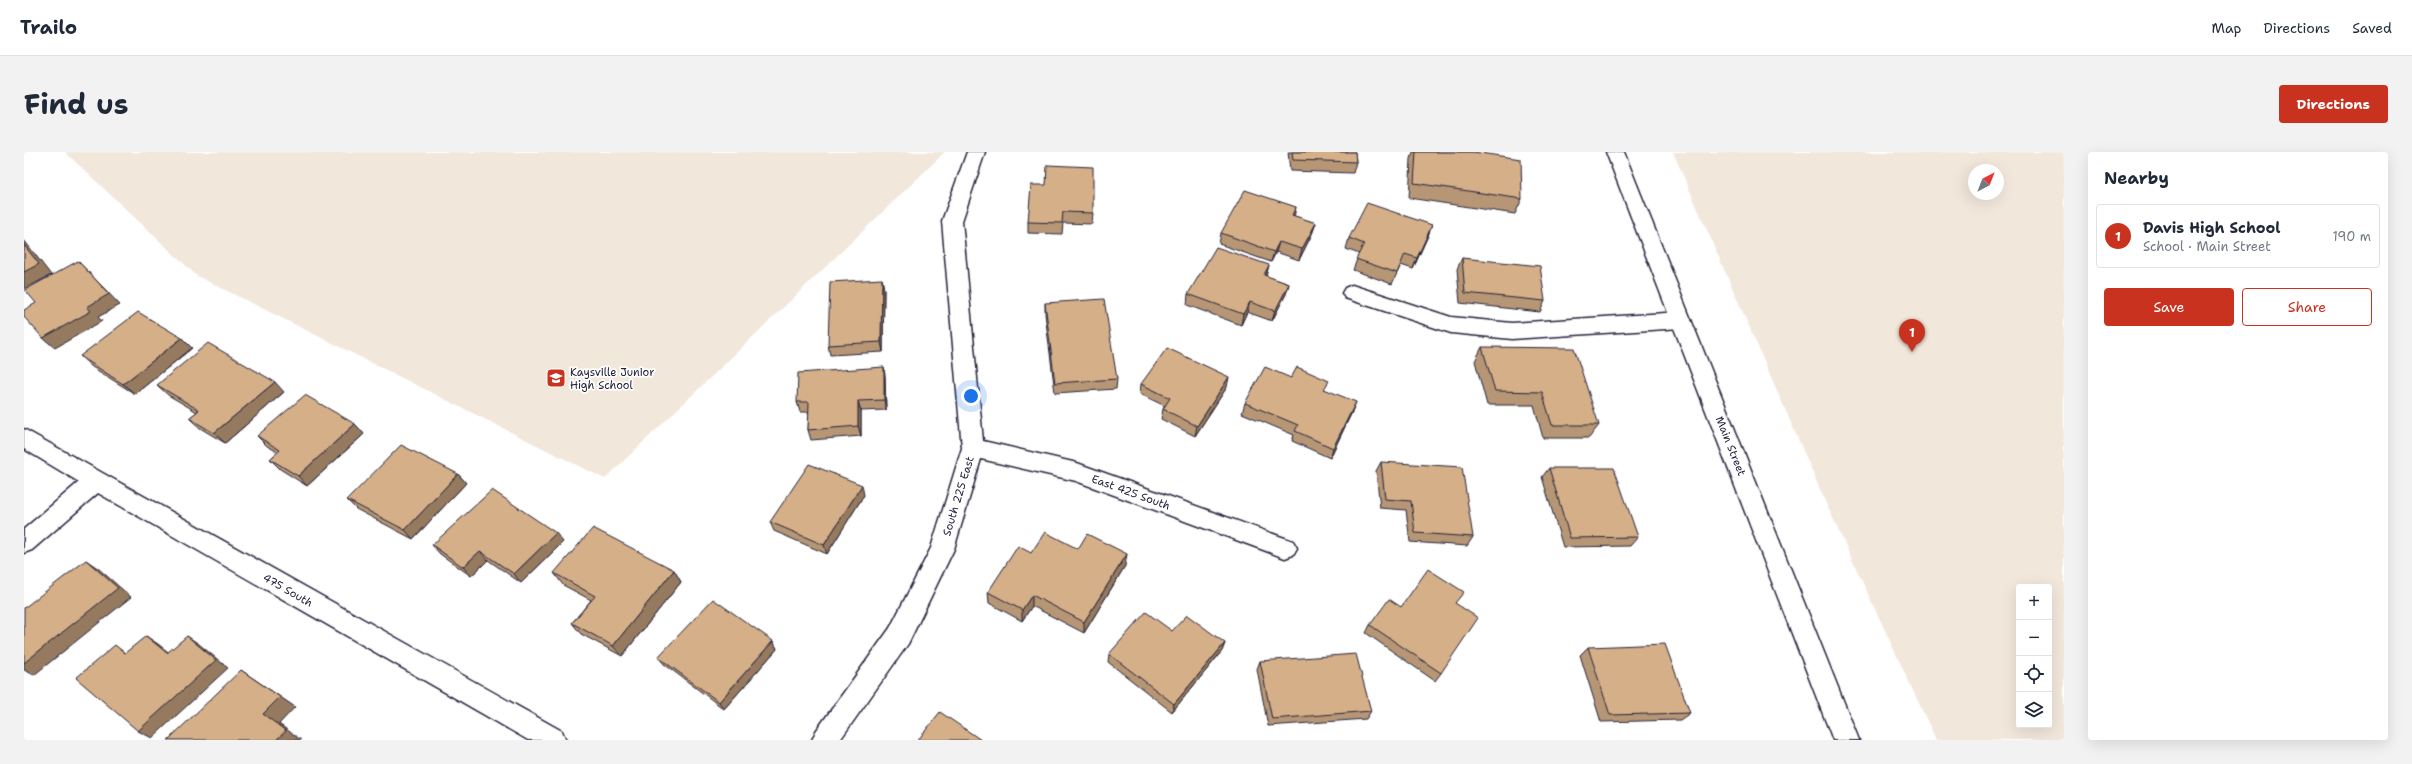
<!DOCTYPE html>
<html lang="en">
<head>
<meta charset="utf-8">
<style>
  body { margin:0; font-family:"Shantell Sans",sans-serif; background:#f2f2f3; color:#1f2937 }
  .controls { position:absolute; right:12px; bottom:12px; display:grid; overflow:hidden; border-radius:4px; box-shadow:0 4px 16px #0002 }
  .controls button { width:36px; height:36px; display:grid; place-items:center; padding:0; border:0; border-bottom:1px solid #e0e1e3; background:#fff; color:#1f2937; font:20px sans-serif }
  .compass { position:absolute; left:1944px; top:12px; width:36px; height:36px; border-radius:50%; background:#fff; box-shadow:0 4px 16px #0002; rotate:42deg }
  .you { position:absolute; left:947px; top:244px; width:14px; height:14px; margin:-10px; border:3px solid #fff; border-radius:50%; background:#1a73e8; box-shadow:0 0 0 6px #1a73e833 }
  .badge { display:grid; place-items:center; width:26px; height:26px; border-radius:50%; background:#c8321e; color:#fff; font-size:13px; font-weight:700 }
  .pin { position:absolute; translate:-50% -33px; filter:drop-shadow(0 1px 2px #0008) }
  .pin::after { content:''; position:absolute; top:21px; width:14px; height:12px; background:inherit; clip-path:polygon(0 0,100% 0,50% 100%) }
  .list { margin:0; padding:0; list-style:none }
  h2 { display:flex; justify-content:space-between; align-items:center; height:52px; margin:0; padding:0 16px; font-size:17px }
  h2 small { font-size:13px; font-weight:400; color:#747a83 }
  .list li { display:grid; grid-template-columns:26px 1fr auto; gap:12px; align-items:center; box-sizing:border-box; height:64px; margin:0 8px 8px; padding:0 8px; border:1px solid #e0e1e3; border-radius:4px }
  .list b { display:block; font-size:15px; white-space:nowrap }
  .list p { margin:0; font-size:13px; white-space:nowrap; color:#747a83 }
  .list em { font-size:13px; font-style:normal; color:#747a83 }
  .actions { display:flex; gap:8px; padding:12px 16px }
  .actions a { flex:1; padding:9px 0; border:1px solid #c8321e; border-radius:4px; text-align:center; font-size:14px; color:#c8321e }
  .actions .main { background:#c8321e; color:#fff }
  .icon { flex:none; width:22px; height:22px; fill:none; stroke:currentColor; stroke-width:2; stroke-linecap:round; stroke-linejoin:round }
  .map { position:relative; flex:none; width:2040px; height:588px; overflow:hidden; border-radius:4px }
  header { display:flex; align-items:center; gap:24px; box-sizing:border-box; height:56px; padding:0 20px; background:#fff; border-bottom:1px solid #e0e1e3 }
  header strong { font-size:19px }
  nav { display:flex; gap:22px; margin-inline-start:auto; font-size:14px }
  .intro { display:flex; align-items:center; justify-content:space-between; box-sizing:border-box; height:96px; padding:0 24px }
  h1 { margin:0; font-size:28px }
  .button { padding:10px 18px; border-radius:4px; background:#c8321e; color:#fff; font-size:14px; font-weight:700 }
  main { display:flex; gap:24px; padding:0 24px }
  aside { flex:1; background:#fff; border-radius:4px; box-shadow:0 4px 16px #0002 }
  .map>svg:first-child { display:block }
  .built { fill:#f2e7db; fill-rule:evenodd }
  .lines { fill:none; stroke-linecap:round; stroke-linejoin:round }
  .minor-casing { stroke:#22223b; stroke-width:3 }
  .secondary-casing { stroke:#22223b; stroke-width:3 }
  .minor { fill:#fff; fill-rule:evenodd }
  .secondary { fill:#fff; fill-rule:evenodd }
  .wall { fill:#b79674; stroke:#22223b }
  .shaded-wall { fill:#957a5e; stroke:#22223b }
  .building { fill:#d5af87; stroke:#22223b }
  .labels { text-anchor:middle; stroke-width:3.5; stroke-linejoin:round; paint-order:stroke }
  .poi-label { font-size:11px; fill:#22223b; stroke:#fff; text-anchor:start }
  .street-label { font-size:11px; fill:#22223b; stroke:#fff }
</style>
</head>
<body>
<header>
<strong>Trailo</strong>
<nav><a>Map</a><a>Directions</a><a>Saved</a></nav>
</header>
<div class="intro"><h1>Find us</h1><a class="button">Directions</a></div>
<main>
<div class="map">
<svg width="2040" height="588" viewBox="0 0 2040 588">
  <rect width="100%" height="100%" fill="#fff"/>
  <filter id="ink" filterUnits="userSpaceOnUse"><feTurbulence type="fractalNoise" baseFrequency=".025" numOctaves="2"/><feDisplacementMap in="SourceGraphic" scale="8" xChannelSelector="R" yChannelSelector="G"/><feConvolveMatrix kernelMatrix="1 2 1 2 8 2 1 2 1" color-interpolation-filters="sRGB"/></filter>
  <g filter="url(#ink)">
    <g class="built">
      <path d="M41,0H921L581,327L173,124Z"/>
      <path d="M1649,0H2040V588H1912L1805,358ZM1950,18H1974V42H1950ZM1995,435H2025V573H1995Z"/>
    </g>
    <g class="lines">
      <defs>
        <g id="minor">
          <path d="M943,0H961L938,69L959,289L1053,311L1269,389L1273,396L1269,403L1261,406L1052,329L957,307L930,397L884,492L816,588H788L792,579L866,476L907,396L938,296L918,69Z"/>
          <path d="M1328,133L1427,165L1488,171L1657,160L1664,162L1667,168L1664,174L1657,176L1488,187L1427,181L1321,146L1318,141L1321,136Z"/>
          <path d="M0,277L538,579L542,588H504L74,341L8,398L0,401V377L55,330L0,297Z"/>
        </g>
        <path id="secondary" d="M1582,0H1600L1835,588H1809Z"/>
      </defs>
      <use href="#minor" class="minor-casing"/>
      <use href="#secondary" class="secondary-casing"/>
      <use href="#minor" class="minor"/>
      <use href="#secondary" class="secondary"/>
    </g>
    <g class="wall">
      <path d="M1264,0H1331L1332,10L1329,21L1266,19Z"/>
      <path d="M1389,0H1449L1498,47L1491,62L1385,46L1387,7Z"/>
      <path d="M1022,33L1069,61L1068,72L1039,71L1038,82L1004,81V70Z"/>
      <path d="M1270,64L1292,71L1288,82L1275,108L1252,100L1247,110L1195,92L1197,81Z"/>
      <path d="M1408,73L1389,117L1377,113L1368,132L1329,118L1335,102L1322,97L1325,86Z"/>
      <path d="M1438,106L1521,149L1516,160L1436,151L1433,117Z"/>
      <path d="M1245,113L1242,124L1265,132L1262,142L1248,169L1223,160L1217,173L1163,153L1164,142Z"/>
      <path d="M858,127L860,138L859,200L806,203L804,193Z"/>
      <path d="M1021,151L1093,227L1092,237L1031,241L1021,162Z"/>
      <path d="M1458,195L1575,273L1565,286H1519L1510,253H1463L1451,209Z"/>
      <path d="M168,196L111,242L68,215L56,204Z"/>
      <path d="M860,215L861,225L862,258L837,259V284L787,288L784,278L785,260H776L773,250Z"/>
      <path d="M1267,226L1302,238L1328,260L1306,306L1268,289L1270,283L1218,261L1221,251Z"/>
      <path d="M1117,232L1203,235L1171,284L1137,267L1139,257L1141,254L1116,242Z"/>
      <path d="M133,233L260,240L201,291L176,276L165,266L173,260L144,243Z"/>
      <path d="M331,272L340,282L283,334L256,317L246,307L254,300L243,294L233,284Z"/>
      <path d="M1357,310L1449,385L1443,394L1386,390L1382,358L1356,356L1352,319Z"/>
      <path d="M1525,316L1614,385L1606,394L1539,395L1518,325Z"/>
      <path d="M434,322L442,331L389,387L332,357L323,348Z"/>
      <path d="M840,343L803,402L750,379L746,370Z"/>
      <path d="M539,390L497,431L464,408L447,424L416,402L408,393Z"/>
      <path d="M1054,397L1101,414L1060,481L1008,454L998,469L965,451L964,440L1007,401Z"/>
      <path d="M650,418L657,430L598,504L557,482L548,471L567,448L539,433L530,421Z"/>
      <path d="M1432,452L1417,521L1411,529L1342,481L1346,473L1377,455Z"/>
      <path d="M1148,479L1201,491L1198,499L1148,560L1084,510L1085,502Z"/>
      <path d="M749,489L753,497L700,557L640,512L634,505Z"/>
      <path d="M1564,495L1666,561L1656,568L1577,570L1556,503Z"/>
      <path d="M1236,509L1347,559L1342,567L1244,574L1233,517Z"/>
    </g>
    <g class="shaded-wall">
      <path d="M1272,55L1270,66L1268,63Z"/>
      <path d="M1292,71L1288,82L1275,108L1278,97Z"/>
      <path d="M1408,73L1404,84L1389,117L1393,106Z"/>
      <path d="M0,88L27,123L0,137Z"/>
      <path d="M1255,90L1252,100L1247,110L1250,100Z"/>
      <path d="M54,109L96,153L74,165L78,169L31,196L19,186L63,155Z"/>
      <path d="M1245,113L1242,124L1240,123Z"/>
      <path d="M858,127L860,138L859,200L857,190Z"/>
      <path d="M1265,132L1262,142L1248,169L1251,159Z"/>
      <path d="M1226,150L1223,160L1217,173L1219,162Z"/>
      <path d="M158,186L168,196L111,242L99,232Z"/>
      <path d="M860,215L861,225L862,258L860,248Z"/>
      <path d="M1205,225L1203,235L1171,284L1173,274Z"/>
      <path d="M251,230L260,240L201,291L190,281Z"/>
      <path d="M834,249L837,259V284L834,274Z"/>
      <path d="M1332,250L1328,260L1306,306L1309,296Z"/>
      <path d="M331,272L340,282L283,334L274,324Z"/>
      <path d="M434,322L442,331L389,387L381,378Z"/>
      <path d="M838,333L840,343L803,402L800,393Z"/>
      <path d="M532,381L539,390L497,431L490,422Z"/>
      <path d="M456,399L464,408L447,424L439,415Z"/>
      <path d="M1103,402L1101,414L1060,481V470Z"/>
      <path d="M62,408L75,417L107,445L10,523L0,518V511Z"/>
      <path d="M650,418L657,430L598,504L589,494Z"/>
      <path d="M1008,443V454L998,469V458Z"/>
      <path d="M122,484L134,492L156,509L143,501Z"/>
      <path d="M163,484L175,492L204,516L128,586L114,579Z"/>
      <path d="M749,489L753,497L700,557L695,550Z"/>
      <path d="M1201,491L1198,499L1148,560L1150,552Z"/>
      <path d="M217,518L271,555L255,572L277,588H252Z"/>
    </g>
    <g class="building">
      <path d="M1268,0H1331L1332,10L1269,8Z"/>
      <path d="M1392,0H1449L1497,7L1498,47L1390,31Z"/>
      <path d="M1023,13L1069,15V61L1039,60L1038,71L1004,70L1007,33H1022Z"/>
      <path d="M1221,38L1272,55L1268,63L1292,71L1278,97L1255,90L1250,100L1197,81Z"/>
      <path d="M1343,51L1408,73L1393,106L1381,102L1373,121L1332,107L1340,92L1325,86Z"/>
      <path d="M0,93L15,112L0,120Z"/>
      <path d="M1192,95L1245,113L1240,123L1265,132L1251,159L1226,150L1219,162L1164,142Z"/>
      <path d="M1438,106L1516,114L1521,149L1441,141Z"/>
      <path d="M54,109L85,142L63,155L67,159L19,186L0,165V158L12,151L1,138Z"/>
      <path d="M858,127L857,190L804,193L806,130Z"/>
      <path d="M1080,147L1093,227L1031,231L1021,151Z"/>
      <path d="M114,160L158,186L99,232L56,204Z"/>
      <path d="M184,191L251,230L190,281L165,266L175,258L133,233Z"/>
      <path d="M1458,195L1550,196L1575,273H1528L1518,240L1471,239Z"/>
      <path d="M1143,196L1205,225L1173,274L1139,257L1146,246L1117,232Z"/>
      <path d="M860,215V248L834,249V274L784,278L785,250H773L774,221Z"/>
      <path d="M1241,215L1267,226L1273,215L1305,229L1300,237L1332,250L1309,296L1271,279L1274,273L1221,251Z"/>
      <path d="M281,243L331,272L274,324L246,307L256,298L233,284Z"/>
      <path d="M377,293L434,322L381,378L323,348Z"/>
      <path d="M1357,310L1438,315L1449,385L1391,381L1387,349L1361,347Z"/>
      <path d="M785,312L838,333L800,393L746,370Z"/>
      <path d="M1525,316H1590L1614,385L1546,386Z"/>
      <path d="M468,338L532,381L490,422L456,399L439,415L408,393Z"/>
      <path d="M569,376L650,418L589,494L548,471L571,444L530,421Z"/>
      <path d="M1021,380L1054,397L1063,382L1103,402L1060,470L1008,443L998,458L964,440L994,394L1007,401Z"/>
      <path d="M62,408L94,436L0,511V456Z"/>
      <path d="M1404,417L1440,440L1431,451L1454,466L1417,521L1346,473L1365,447L1377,455Z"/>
      <path d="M689,447L749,489L695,550L634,505Z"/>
      <path d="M1122,460L1148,479L1163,463L1201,491L1150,552L1085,502Z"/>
      <path d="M122,484L143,501L163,484L192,508L114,579L52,526L91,493L101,501Z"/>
      <path d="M1641,492L1666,561L1586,563L1564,495Z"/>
      <path d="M1332,502L1347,559L1248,567L1236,509Z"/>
      <path d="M217,518L256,545L239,562L262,579L252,588H144Z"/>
      <path d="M916,560L957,588H894Z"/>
    </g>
  </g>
  <defs>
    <symbol id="school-square" viewBox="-11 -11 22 22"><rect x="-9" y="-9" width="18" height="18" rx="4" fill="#c8321e" stroke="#fff"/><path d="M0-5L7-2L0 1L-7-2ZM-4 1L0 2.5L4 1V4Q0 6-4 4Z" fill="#fff"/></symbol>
  </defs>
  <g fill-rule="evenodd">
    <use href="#school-square" x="521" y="215" width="22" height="22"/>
  </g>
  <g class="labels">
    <g class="poi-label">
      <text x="546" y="224">Kaysville Junior<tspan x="546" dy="13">High School</tspan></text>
    </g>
    <g class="street-label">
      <text transform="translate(1707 294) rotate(68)" y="4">Main Street</text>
      <text transform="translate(1107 340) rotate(20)" y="4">East 425 South</text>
      <text transform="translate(934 344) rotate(-73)" y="4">South 225 East</text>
      <text transform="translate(264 438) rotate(30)" y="4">475 South</text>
    </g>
  </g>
</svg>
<div class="controls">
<button>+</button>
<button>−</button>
<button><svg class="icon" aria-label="locate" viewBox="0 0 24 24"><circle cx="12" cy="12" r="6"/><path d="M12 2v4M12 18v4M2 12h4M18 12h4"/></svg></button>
<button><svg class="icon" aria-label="layers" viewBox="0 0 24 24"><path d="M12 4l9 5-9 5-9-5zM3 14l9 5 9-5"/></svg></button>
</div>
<svg class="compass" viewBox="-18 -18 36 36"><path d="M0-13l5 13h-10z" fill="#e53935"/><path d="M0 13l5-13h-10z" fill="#747a83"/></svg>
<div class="you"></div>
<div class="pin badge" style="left:1888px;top:200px">1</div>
</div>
<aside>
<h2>Nearby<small></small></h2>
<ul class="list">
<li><span class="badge">1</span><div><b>Davis High School</b><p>School · Main Street</p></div><em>190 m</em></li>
</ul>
<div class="actions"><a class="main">Save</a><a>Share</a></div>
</aside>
</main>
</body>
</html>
